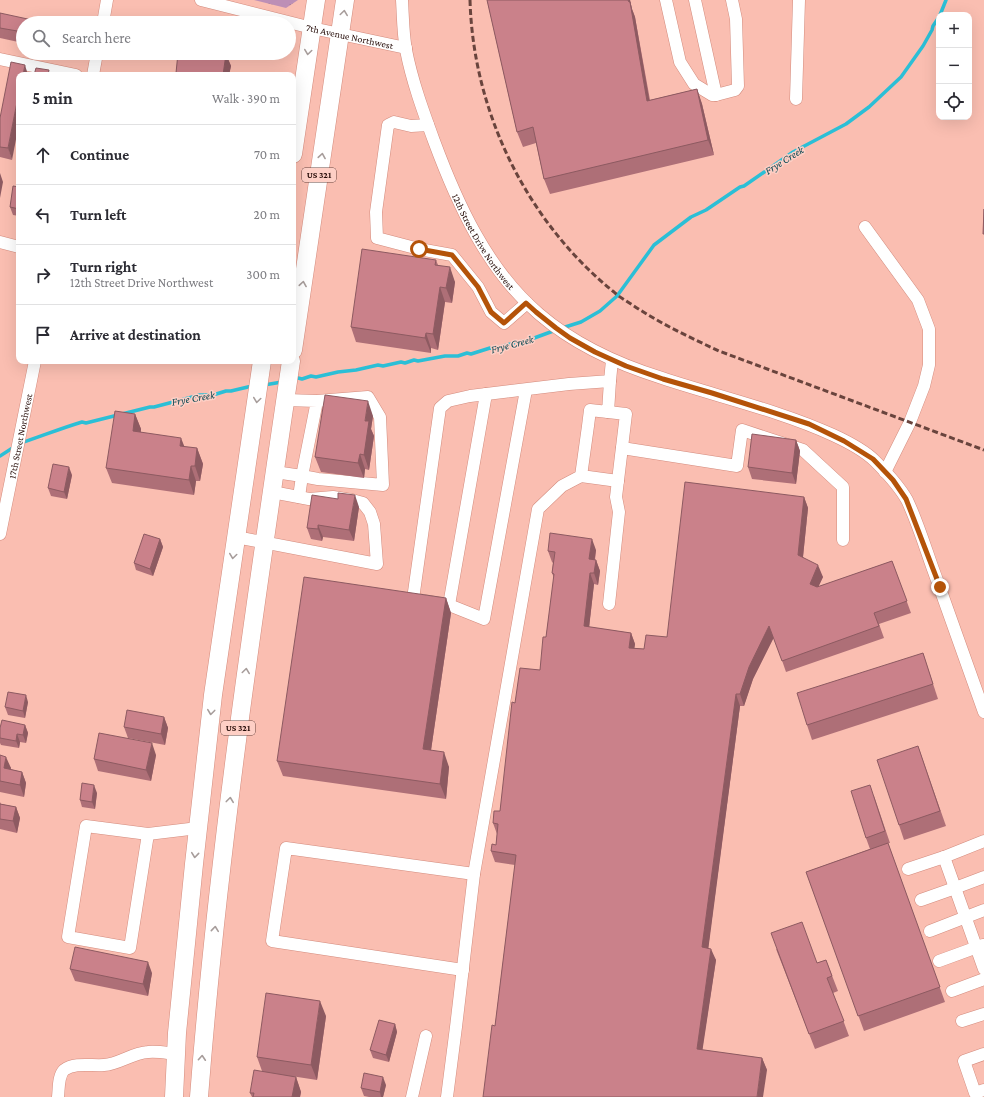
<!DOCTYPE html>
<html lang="en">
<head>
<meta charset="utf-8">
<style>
  body { margin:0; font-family:"Crimson Pro",serif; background:#f2f2f3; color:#2b2b33 }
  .controls { position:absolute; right:12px; top:12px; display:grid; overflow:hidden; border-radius:8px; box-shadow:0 4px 16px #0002 }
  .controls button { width:36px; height:36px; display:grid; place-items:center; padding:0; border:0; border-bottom:1px solid #e1e1e2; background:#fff; color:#2b2b33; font:20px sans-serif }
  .stop { position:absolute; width:12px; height:12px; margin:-9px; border:3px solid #b45309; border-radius:50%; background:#fff }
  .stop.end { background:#b45309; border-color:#fff; box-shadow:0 1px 4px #0008 }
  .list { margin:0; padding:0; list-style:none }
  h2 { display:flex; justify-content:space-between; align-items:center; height:52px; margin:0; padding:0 16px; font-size:17px }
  h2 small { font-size:13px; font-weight:400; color:#7c7c81 }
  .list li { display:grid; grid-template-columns:26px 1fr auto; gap:12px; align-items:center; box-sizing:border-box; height:60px; padding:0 16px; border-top:1px solid #e1e1e2 }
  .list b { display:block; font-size:15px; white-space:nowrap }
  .list p { margin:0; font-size:13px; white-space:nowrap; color:#7c7c81 }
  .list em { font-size:13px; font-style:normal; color:#7c7c81 }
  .icon { flex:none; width:22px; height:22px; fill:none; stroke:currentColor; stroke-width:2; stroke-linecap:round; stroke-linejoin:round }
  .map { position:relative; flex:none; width:984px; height:1097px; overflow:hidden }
  .search { position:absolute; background:#fff; box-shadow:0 4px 16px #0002; left:16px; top:16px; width:280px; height:44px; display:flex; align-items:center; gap:10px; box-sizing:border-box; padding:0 14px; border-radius:22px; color:#7c7c81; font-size:15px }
  .panel { position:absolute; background:#fff; box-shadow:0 4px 16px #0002; left:16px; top:72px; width:280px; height:292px; border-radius:8px }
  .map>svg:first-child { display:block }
  .grass { fill:url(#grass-tufts) }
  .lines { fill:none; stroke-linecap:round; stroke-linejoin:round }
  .stream { stroke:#2bbfd6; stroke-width:3.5 }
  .minor-casing { stroke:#d38b7d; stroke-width:13 }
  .highway-casing { stroke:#d38b7d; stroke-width:19 }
  .minor { stroke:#fff; stroke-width:12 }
  .highway { stroke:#fff; stroke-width:18 }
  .rail { stroke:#69443d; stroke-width:3; stroke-dasharray:6 3; stroke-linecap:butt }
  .wall { fill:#ae6f77 }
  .shaded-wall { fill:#8d5a61 }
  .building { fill:#ca818a; stroke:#8d5a61 }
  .oneway { stroke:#a79d9b }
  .route { stroke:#b45309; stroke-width:5 }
  .labels { text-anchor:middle; stroke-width:3; stroke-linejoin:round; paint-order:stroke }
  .shield { fill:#fecfc5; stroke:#65443f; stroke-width:1 }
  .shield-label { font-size:9px; font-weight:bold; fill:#230905 }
  .street-label { font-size:10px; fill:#230905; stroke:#fecfc5 }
  .water-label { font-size:11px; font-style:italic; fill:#0c4953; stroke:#fecfc5 }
</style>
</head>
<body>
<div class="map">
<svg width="984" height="1097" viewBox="0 0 984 1097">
  <defs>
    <pattern id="grass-tufts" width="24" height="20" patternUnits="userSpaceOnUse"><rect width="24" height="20" fill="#bd8fb6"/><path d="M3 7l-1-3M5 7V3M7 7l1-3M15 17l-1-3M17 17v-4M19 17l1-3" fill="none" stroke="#997392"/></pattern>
  </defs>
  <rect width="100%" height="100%" fill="#fabeb1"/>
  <path class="grass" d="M254,0H298L286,8Z"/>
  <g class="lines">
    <g class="stream">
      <path d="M940,15L946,0"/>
      <path d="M562,328L581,322L600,311L617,296L654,245L691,217L706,210L740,187L744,186L793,152L846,124L869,107L901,77L923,46L932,30L933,26L939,17"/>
      <path d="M294,379L298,378L302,379L311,376L316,377L338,372L356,370L378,365L383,366L401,362L405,363L414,360L418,361L445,356H458L467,353L471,354L490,348L494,349L517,342L526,341L556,330"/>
      <path d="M264,385L282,382"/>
      <path d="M21,443C42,436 62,428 82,422L86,423L150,407H154L200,395H213L226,391H231L252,386"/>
      <path d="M0,456L14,447"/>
    </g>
    <defs>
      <g id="minor">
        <path id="s1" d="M201,0L312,28L406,48"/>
        <path id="s2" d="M402,0C403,17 403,34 406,50C412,81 423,111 434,141C457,203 487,270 539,314C575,345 617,364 662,378C719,397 778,410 833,435C846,441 865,451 875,461C887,473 899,486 907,500C919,525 927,554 937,580C953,624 968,668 984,712"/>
        <path d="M666,0L680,62L694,84L712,95H716L735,90L738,86L736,19L732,0"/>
        <path d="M695,0L716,95"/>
        <path d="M103,23L107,0"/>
        <path d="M0,59L76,75"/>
        <path d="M93,75L97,53"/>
        <path d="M796,99L799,0"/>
        <path d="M428,125L411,126L394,122L388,125L376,212L377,238L419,249L452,255L478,287L491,312L504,323L527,303"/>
        <path d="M865,227L918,300L929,329V365L924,386L910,422L885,472"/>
        <path d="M0,242L19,247"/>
        <path d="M526,390L484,619L449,605L413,599L440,408L448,401L470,396L569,384L610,381L612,360"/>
        <path d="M286,400L317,401L368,397L380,417L383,485L318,479L302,476L317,401"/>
        <path d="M608,412L626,414L616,497L619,512L609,604"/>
        <path d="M622,448L737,466L742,430L803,450L843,487V540"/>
        <path d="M275,472L302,476L299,497"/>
        <path d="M581,476L618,481"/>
        <path id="s3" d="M0,534L35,361"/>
        <path d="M236,537L377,564L374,524L370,512L363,503L352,500L333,497L309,499L272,492"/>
        <path d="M449,605L486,394"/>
        <path d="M148,834L130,948L68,937L86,826L148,834L198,828"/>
        <path d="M984,841L944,857L984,969"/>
        <path d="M908,869L944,857"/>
        <path d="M921,900L955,888L984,877"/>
        <path d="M930,931L984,910"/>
        <path d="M939,961L983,945"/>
        <path d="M463,970L272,941L286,848L474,874"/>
        <path d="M952,991L984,979"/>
        <path d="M962,1021L984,1014"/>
        <path d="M984,1054L964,1061L975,1093L984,1090"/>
        <path d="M58,1097C59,1089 58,1076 64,1070C75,1062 91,1066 104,1065C119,1064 132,1053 148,1052C157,1051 167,1053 176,1054"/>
        <path d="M412,1097L426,1036"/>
        <path d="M447,1097L456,1027L474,874L538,509L562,486L581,476L588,426L590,410L608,412L610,381"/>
      </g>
      <g id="highway">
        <path d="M293,154L316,0"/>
        <path d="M293,350L345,0"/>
        <path d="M174,1097L177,1033L194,864L213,695L262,361"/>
        <path d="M199,1097C218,850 255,606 291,361"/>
      </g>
    </defs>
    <use href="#minor" class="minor-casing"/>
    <use href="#highway" class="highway-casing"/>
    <use href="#minor" class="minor"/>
    <use href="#highway" class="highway"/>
    <path class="rail" d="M470,0C473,112 527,222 614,292C619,297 625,300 631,304C659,323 689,337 719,351L984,450"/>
  </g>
  <g class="wall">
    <path d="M487,0H630L632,9L635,17L650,100L697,89L702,104L714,155L550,194L544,179L536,143L523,147L517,132Z"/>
    <path d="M0,13L23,23V43L0,38Z"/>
    <path d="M226,54L231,66L229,75H176V73Z"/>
    <path d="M0,118L12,160L0,157Z"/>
    <path d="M19,187V216L13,215L10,207Z"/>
    <path d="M436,260L438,265L455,282L452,303L445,302L438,350L431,348V353L356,342L351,327Z"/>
    <path d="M135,414L141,429V432L184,447L197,448L203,464L200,481H196L194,495L112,483L106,468Z"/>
    <path d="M373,416L371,429L374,436L369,470L365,469L364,478L321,472L315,457Z"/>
    <path d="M796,440L800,451L796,484L752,479L748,467Z"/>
    <path d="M72,475L67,499L51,496L48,488Z"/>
    <path d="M804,497L808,508L803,557L823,577L818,587L892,561L911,613L879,624L884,638L786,672L774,637L753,679L744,706H740L708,948L716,960L702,1050L762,1058L767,1070L495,1026L515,865L495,862L491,851L496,845L497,834L493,823L500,811L515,703L540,670L546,637L554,578L552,573L553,563L552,562L548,551L596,550L595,560H596L600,571L598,585L594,584L589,627L631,633L635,644L634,648L644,649L667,637Z"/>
    <path d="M359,507L354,541L323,537L322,541L311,539L307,528Z"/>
    <path d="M160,539L163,547L153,576L136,570L134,563Z"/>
    <path d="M446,598L451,613L431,750L449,767L446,799L283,776L277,761Z"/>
    <path d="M923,653L938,699L812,740L807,725Z"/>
    <path d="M28,702L25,718L8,715L5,707Z"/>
    <path d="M164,717L168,728L165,745L128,738L124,727Z"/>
    <path d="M25,725L28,733L26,743L20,742L19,748L1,745L0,743V728Z"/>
    <path d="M918,746L946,826L904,840L899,825Z"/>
    <path d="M0,755L11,768L10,769L22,772L26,783L24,797L0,792Z"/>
    <path d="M156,755L151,781L98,771L94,759Z"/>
    <path d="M97,793L95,809L82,807L80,800Z"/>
    <path d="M874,796L890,843H888L945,1002L864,1031L806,872L870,849L866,838Z"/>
    <path d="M0,802L1,804L16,807L20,818L17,833L0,829Z"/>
    <path d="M776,949L817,963L826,960L838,991L833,993L849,1036L815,1049Z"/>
    <path d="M70,969L152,973L148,996L75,981Z"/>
    <path d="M326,1016L317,1080L291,1076L296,1077L301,1092L300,1097H252L250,1093L262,1071L257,1057Z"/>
    <path d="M395,1024L397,1032L389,1062L373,1058L370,1050Z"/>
    <path d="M386,1085L383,1097H369L364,1096L361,1088Z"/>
  </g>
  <g class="shaded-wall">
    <path d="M628,0H630L632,9L635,17L652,116L647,101Z"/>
    <path d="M226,54L231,66L229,75H223Z"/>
    <path d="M25,65L28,75H23Z"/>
    <path d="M697,89L702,104L714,155L708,140Z"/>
    <path d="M19,92V124L12,160L8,148Z"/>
    <path d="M0,173L3,182L0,198Z"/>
    <path d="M450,267L455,282L452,303L446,288Z"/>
    <path d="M440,287L445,302L438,350L433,334Z"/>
    <path d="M426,333L431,348V353L425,338Z"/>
    <path d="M368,401L373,416L371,429L374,436L369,470L364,455L365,421Z"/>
    <path d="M135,414L141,429L139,446L133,431Z"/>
    <path d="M181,438L187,453L180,446Z"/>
    <path d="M796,440L800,451L796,484L792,473Z"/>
    <path d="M197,448L203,464L200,481L195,466Z"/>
    <path d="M360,454L365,469L364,478L358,463Z"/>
    <path d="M191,466L196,481L194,495L189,480Z"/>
    <path d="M69,467L72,475L67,499L64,492Z"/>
    <path d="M355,495L359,507L354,541L349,530Z"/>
    <path d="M804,497L808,508L802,566L798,555Z"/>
    <path d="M318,525L323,537L322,541L318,529Z"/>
    <path d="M160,539L163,547L153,576L150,569Z"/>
    <path d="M592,539L596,550L593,570L589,559Z"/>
    <path d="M596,560L600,571L598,585L594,573Z"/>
    <path d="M818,565L823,577L814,596L810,584Z"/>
    <path d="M590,573L594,584L588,637L584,626Z"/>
    <path d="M446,598L451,613L429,764L423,749Z"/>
    <path d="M769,626L774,637L753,679L744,706L740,694L749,667Z"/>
    <path d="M631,633L635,644L633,659L629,648Z"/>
    <path d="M736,694L740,706L707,959L702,947Z"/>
    <path d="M26,695L28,702L25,718L23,711Z"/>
    <path d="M164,717L168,728L165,745L161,734Z"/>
    <path d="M25,725L28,733L26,743L23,735Z"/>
    <path d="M17,734L20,742L19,748L16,741Z"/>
    <path d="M152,743L156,755L151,781L146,770Z"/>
    <path d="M444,752L449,767L446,799L440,784Z"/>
    <path d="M6,757L11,768L8,779L4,768Z"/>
    <path d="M22,772L26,783L24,797L20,785Z"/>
    <path d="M94,785L97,793L95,809L92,802Z"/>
    <path d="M16,807L20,818L17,833L13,821Z"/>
    <path d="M711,949L716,960L701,1060L697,1049Z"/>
    <path d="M148,962L152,973L148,996L143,984Z"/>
    <path d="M320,1001L326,1016L317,1080L311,1065Z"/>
    <path d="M395,1024L397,1032L389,1062L386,1055Z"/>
    <path d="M762,1058L767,1070L763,1097H757Z"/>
    <path d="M296,1077L301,1092L300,1097H292Z"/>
    <path d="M383,1077L386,1085L383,1097H381L380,1092Z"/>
  </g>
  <g class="building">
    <path d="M487,0H628L629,2H630L647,101L697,89L708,140L544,179L533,127L517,132Z"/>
    <path d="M0,13L46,23H23V32L0,28Z"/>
    <path d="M178,53H216L226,54L223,75H213L205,74V75H193L176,73Z"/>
    <path d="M11,62L25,65L23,75H19V92L8,148L0,147V118Z"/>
    <path d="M36,68L49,70L48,75H34Z"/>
    <path d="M13,186L19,187V209L10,207Z"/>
    <path d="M984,209V234H983Z"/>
    <path d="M362,249L436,260L435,265L450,267L446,288L440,287L433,334L426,333L425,338L351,327Z"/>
    <path d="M325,395L368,401L365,421H369L364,455L360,454L358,463L315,457Z"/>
    <path d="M115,411L135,414L133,431L181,438L180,446L197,448L195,466H191L189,480L106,468Z"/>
    <path d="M752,434L796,440L792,473L748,467Z"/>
    <path d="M53,464L69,467L64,492L48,488Z"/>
    <path d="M685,482L804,497L798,555L818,565L810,584L817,587L892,561L907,601L874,613L879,626L782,661L769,626L749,667L740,694H736L702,947L711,949L697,1049L762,1058L757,1097H483L492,1025L495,1026L516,855L491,851L492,844L496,845L498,824L493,823L494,811H500L512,702L515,703L520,668L540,670L543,637H546L554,574L552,573L555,552L548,551L550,533L592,539L589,559L596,560L594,573H590L584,626L631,633L629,648L644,649L646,635L667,637Z"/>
    <path d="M338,493L355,495L349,530L318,525V529L307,528L312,495L338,499Z"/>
    <path d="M144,534L160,539L150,569L134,563Z"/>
    <path d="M304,577L446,598L423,749L444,752L440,784L277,761Z"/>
    <path d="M923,653L933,684L807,725L797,693Z"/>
    <path d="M8,692L26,695L23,711L5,707Z"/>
    <path d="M127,710L164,717L161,734L124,727Z"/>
    <path d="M2,720L25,725L23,735L17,734L16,741L0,738V728Z"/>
    <path d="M99,733L152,743L146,770L94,759Z"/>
    <path d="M918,746L940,811L899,825L877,760Z"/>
    <path d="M0,755L6,757L4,768L22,772L20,785L0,781Z"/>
    <path d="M82,783L94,785L92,802L80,800Z"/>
    <path d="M870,785L885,831L866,838L851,791Z"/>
    <path d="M0,804L16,807L13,821L0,819Z"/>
    <path d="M888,843L940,987L858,1016L806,872Z"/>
    <path d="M802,922L817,963L826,960L832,976L827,978L844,1021L809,1034L771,933Z"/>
    <path d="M75,947L148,962L143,984L70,969Z"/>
    <path d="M266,993L320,1001L311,1065L257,1057Z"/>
    <path d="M379,1020L395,1024L386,1055L370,1050Z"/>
    <path d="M254,1070L296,1077L292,1097H253L254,1093H250Z"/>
    <path d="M364,1073L383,1077L380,1092L361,1088Z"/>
  </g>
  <defs><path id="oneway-chevron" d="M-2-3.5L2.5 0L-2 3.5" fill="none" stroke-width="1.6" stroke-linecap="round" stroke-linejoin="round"/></defs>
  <g class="oneway">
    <use href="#oneway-chevron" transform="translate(344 13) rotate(-82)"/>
    <use href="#oneway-chevron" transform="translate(308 52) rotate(98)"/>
    <use href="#oneway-chevron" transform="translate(322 156) rotate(-81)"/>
    <use href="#oneway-chevron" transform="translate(303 284) rotate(-81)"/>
    <use href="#oneway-chevron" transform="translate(257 400) rotate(98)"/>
    <use href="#oneway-chevron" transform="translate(233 556) rotate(98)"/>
    <use href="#oneway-chevron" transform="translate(246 671) rotate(-82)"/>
    <use href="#oneway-chevron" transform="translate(211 712) rotate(97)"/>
    <use href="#oneway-chevron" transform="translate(230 800) rotate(-83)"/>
    <use href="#oneway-chevron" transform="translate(195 855) rotate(96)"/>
    <use href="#oneway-chevron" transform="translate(215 929) rotate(-84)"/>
    <use href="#oneway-chevron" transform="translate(202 1058) rotate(-86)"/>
  </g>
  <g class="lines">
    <path class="route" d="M419,249L452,255L478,287L491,312L504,323L526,303L536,312L556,328L570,338L595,352L626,366L663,379L712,393L809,424L844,441L873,459L893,480L906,499L940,587"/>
  </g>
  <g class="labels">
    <g class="shield">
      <rect x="302" y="168" width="34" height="14" rx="3"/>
      <rect x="221" y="721" width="34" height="14" rx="3"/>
    </g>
    <g class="shield-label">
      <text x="319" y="178">US 321</text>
      <text x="238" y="731">US 321</text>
    </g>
    <g class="street-label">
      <text dy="4" stroke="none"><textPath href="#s1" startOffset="153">7th Avenue Northwest</textPath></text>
      <text dy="4" stroke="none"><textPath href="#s2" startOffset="258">12th Street Drive Northwest</textPath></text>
      <text dy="4" stroke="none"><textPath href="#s3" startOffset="100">17th Street Northwest</textPath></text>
    </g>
    <g class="water-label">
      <text transform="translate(784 160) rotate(-32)" y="4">Frye Creek</text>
      <text transform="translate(512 344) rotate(-15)" y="4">Frye Creek</text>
      <text transform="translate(193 398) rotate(-10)" y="4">Frye Creek</text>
    </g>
  </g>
</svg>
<div class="controls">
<button>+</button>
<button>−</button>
<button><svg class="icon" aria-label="locate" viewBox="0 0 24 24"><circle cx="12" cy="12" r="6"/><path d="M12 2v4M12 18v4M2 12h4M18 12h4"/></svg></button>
</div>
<div class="stop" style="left:419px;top:249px"></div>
<div class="stop end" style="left:940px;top:587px"></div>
<div class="search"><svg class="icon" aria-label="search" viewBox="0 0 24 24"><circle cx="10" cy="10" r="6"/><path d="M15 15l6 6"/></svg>Search here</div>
<section class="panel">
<h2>5 min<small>Walk · 390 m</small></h2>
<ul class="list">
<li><svg class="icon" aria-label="ahead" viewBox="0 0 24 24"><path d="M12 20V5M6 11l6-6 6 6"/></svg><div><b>Continue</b></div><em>70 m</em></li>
<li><svg class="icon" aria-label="left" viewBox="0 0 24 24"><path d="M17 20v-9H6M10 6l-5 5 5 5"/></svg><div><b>Turn left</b></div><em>20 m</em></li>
<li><svg class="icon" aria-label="right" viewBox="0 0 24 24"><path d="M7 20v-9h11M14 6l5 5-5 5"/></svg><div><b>Turn right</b><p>12th Street Drive Northwest</p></div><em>300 m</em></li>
<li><svg class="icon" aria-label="arrive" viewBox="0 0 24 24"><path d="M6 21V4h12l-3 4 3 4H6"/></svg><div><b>Arrive at destination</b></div></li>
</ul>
</section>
</div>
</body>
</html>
